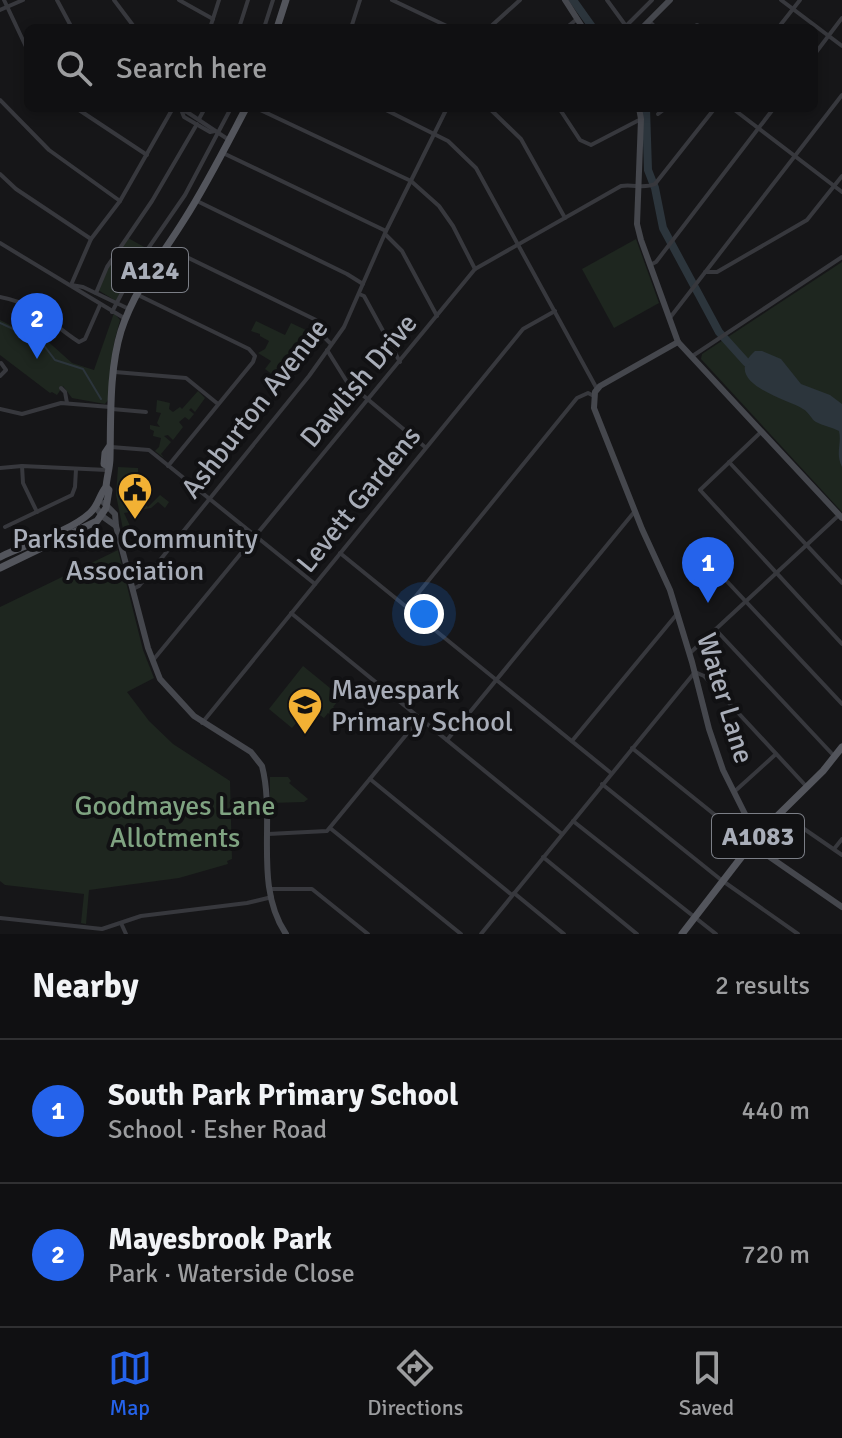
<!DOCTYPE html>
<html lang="en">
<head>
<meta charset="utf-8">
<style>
  body { margin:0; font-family:Signika,sans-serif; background:#19191b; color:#f1f3f6 }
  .you { position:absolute; left:424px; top:614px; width:28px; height:28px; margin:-20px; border:6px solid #fff; border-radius:50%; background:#1a73e8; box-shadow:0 0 0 12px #1a73e833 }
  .badge { display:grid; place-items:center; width:52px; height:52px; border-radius:50%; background:#2563eb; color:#fff; font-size:26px; font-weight:700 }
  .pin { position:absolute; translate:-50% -66px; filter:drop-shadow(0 2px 4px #0008) }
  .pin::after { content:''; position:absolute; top:42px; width:28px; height:24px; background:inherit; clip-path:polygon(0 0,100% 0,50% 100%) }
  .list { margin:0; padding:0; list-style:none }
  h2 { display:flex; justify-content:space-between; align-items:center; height:104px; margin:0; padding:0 32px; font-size:34px }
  h2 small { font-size:26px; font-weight:400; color:#9c9d9f }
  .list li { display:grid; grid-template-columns:52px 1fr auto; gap:24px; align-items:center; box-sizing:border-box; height:144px; padding:0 32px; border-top:2px solid #303032 }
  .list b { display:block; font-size:30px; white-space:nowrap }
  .list p { margin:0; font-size:26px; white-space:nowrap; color:#9c9d9f }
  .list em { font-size:26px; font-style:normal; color:#9c9d9f }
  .icon { flex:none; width:44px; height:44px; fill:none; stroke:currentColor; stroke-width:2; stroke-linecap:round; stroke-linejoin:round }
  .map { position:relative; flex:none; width:842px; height:934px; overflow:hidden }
  .search { position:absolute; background:#101012; box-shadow:0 4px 12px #0003; left:24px; right:24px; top:24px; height:88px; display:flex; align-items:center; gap:20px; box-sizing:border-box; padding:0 28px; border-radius:12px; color:#9c9d9f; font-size:30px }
  .sheet { height:392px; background:#101012 }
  nav { display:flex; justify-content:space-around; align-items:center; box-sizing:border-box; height:112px; border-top:2px solid #303032; background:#101012; font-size:22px; color:#9c9d9f }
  nav a { display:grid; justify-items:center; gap:4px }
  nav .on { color:#2563eb }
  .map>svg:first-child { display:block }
  .green { fill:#1e261f }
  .water { fill:#2c353c }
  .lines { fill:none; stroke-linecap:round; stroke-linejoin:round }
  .stream { stroke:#2c353c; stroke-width:2 }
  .river { stroke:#2c353c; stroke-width:8 }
  .street { stroke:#37383d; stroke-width:4 }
  .secondary { stroke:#45474d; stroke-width:6 }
  .primary { stroke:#53555c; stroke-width:7 }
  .labels { text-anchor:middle; stroke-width:8; stroke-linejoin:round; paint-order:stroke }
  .shield { fill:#111113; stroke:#7b7e86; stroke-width:2 }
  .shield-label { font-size:26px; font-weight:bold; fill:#a8adb8 }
  .street-label { font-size:28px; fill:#a8adb8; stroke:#111113 }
  .poi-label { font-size:28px; fill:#a8adb8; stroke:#111113 }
  .park-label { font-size:28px; fill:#7fa381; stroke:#111113 }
</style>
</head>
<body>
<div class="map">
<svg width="842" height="934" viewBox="0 0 842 934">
  <rect width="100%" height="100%" fill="#161618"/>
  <g class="green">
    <path d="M128,238L146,248L128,273L116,301L98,290L109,266Z"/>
    <path d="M636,239L659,303L614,328L582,269Z"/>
    <path d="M842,262V512L701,359L702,354Z"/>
    <path d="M114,313L120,320L114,343L108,400L105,404L72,398L63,386L57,395L52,392L50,393L0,355V320L18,329L25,321L72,363L94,370Z"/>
    <path d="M256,321L285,335L291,323L308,331L301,340L313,348L305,354L295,347L273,375L265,369L271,361L258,353L265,349L269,341L260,336V334L251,331Z"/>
    <path d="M198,391L205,398L195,412L191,408L189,410L194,414L189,420L185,417L179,422L183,427L173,440L168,435L164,436L171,442L161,454L164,458L155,451L159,447L161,438L153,436L154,431L150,429V425L160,427L157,423L161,413L156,412L157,400L170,403L169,409L173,412L180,407L182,409Z"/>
    <path d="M118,467L138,468V477H142L141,486L134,495L148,507L160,495L169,502L165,508L158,502L151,508L124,513L130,526L127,527L128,536L125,539L116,495Z"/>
    <path d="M118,550L143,650L154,678L127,692L149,721L173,744L230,781L232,859L227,861L228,864L179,878L89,890L86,924L81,923L84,894L5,885L0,881V607Z"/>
    <path d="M303,666L341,697L333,707L338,711L333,717L328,713L324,718L317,713L308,724L297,722L292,728L269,709Z"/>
    <path d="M270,777H288L291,781L289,783L308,799L304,802L270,803Z"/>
  </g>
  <path class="water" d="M755,351H762L781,359L801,384L830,395L842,404V467C835,453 842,444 839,431C832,427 823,426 816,422C811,419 809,412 803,409C788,399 719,383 755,351Z"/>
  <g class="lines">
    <path class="stream" d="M0,323L22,333L33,331L55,360L83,369L101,399"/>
    <g class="river">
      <path d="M573,0L593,28"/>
      <path d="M646,108L648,170L655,188L663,228L719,332L746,362"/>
    </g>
    <g class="street">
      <path d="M4,0L28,51"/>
      <path d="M57,0L72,28"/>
      <path d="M114,0L135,28"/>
      <path d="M179,0L213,19"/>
      <path d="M392,0L451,28"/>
      <path d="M607,0L626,26"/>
      <path d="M781,0L842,46"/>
      <path d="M0,10L23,0"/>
      <path d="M649,21L656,28"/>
      <path d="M210,28L219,0"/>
      <path d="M239,28L248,0"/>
      <path d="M264,28L273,0"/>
      <path d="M351,28L360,0"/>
      <path d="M489,28L520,0"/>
      <path d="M566,28L577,19"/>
      <path d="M628,28L626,26L652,0"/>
      <path d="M691,28L697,25L703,28"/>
      <path d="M778,28L800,0"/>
      <path d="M814,55L842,18"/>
      <path d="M0,100L49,150L120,201"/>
      <path d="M76,108L147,155"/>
      <path d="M175,108L187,112L229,140"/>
      <path d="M256,108L411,181L439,206L453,226L475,269"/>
      <path d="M382,108L448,141L476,168L597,389"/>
      <path d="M489,108L521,139L565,218"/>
      <path d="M559,108L580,140L591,145L641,119"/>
      <path d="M732,108L842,192"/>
      <path d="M182,112L184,117L210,132L215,131"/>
      <path d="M658,114L666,108"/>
      <path d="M199,119L205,108"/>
      <path d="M223,153L386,231"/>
      <path d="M0,174L16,189L91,239"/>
      <path d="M197,201L347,274L363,284"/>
      <path d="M385,234L402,251L437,316"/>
      <path d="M0,243L124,318"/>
      <path d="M166,247L316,320L326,339L331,344"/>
      <path d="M650,265L656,262L774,108"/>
      <path d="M705,272H717L807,220L842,176"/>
      <path d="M71,285L91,239L120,201L173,108"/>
      <path d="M71,285L83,287L129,309"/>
      <path d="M96,293L107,267L152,201L197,124"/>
      <path d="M359,294L364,296L400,362"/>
      <path d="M138,295L249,349L255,356L253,362L168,466"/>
      <path d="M0,297C40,305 48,322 79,342L85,339L100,305"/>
      <path d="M112,312L136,266L185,195L231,108"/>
      <path d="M669,319L842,95"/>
      <path d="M327,350L347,382L425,447"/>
      <path d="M691,357L842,257"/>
      <path d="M115,372L186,378L218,404"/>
      <path d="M0,376L6,370L1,363"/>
      <path d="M61,388L65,392L67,403"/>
      <path d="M0,409L22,414L61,403L110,407"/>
      <path d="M112,409L146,412"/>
      <path d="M761,432L700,490L842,644"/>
      <path d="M111,447L149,450L315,584"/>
      <path d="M729,462L842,583"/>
      <path d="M22,466L23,483L37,512"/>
      <path d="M0,468L22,466L107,470"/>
      <path d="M5,527L72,495L75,487L76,469"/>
      <path d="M340,553L611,773"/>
      <path d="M706,559L842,704"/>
      <path d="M133,589L139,586L309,376L344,327L386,231L447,108"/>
      <path d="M407,607L577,398L588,393L594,396"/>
      <path d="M291,613L562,834"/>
      <path d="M716,630L835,757"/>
      <path d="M690,653L839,515"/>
      <path d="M154,659L475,269L621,186C633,184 644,189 655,184L715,108"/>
      <path d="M202,723L523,329L555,311"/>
      <path d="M447,740L635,511"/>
      <path d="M572,741L677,614"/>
      <path d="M632,748L751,844"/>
      <path d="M370,779L512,895"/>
      <path d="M602,784L720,879L798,934"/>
      <path d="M734,792L776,754"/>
      <path d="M781,813L842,855"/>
      <path d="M573,821L716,934"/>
      <path d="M330,828L461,934"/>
      <path d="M268,834L327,831L420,718"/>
      <path d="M834,849L842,839"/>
      <path d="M543,857L637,934"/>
      <path d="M272,889H312L368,934"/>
      <path d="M514,893L564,934"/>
      <path d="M0,918L102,929L141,916L247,903L272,897"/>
      <path d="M121,923L126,934"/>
      <path d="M481,934L695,672L704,676L806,786"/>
    </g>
    <g class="secondary">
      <path d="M565,0L583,28"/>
      <path d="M642,28L670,0"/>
      <path d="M639,108L641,119L637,224L641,240L678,342L842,518"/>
      <path d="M678,342L600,386L595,392L594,408L642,529L670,590L692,662L709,729L723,770L749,822L760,833"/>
      <path d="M104,503L115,514L116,526L148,648L160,679L194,716L251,752L262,766C276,820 253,885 286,934"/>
      <path d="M96,507L102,516L116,526"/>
      <path d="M751,844L842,907"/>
    </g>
    <g class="primary">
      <path d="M277,28L286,0"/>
      <path d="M108,466L104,464L105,453L109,447"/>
      <path d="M0,557C27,544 69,532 90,513C99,505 99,495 106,487"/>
      <path d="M0,568L97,521L106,508L109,490L106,487C107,476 110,467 110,458C111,417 109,370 121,331C135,288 161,257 184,220C207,184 226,146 246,108"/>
      <path d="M682,934L760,833L823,771L842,747"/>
    </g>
  </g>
  <defs>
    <symbol id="civic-pin" viewBox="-11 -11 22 30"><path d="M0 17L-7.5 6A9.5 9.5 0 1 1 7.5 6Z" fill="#f2b134" stroke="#111113"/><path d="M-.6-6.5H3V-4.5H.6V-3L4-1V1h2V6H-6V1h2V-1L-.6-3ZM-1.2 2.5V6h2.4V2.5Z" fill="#111"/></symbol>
    <symbol id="school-pin" viewBox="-11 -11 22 30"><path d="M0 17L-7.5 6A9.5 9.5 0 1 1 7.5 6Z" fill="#f2b134" stroke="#111113"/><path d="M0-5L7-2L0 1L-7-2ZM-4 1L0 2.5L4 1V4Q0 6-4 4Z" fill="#111"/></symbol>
  </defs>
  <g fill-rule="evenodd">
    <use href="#civic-pin" x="115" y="470" width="40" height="54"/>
    <use href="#school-pin" x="285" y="685" width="40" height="54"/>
  </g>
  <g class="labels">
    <g class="shield">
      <rect x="112" y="248" width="76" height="44" rx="6"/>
      <rect x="712" y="814" width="92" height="44" rx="6"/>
    </g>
    <g class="shield-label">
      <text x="150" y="279">A124</text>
      <text x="758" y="845">A1083</text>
    </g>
    <g class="street-label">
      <text transform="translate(358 380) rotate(-50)" y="10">Dawlish Drive</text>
      <text transform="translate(254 408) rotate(-52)" y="10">Ashburton Avenue</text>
      <text transform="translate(358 499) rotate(-51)" y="10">Levett Gardens</text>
      <text transform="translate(726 698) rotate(73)" y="10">Water Lane</text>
    </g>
    <g class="poi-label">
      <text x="135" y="548">Parkside Community<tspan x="135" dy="32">Association</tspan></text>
      <text x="331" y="699" text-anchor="start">Mayespark<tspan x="331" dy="32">Primary School</tspan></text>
    </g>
    <g class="park-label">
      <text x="175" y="815">Goodmayes Lane<tspan x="175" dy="32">Allotments</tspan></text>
    </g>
  </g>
</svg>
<div class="you"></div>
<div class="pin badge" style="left:708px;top:603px">1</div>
<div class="pin badge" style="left:37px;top:359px">2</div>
<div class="search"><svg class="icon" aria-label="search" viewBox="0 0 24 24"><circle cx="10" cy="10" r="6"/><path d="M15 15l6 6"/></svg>Search here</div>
</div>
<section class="sheet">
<h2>Nearby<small>2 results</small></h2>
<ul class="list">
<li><span class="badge">1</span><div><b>South Park Primary School</b><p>School · Esher Road</p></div><em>440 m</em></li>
<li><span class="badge">2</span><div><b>Mayesbrook Park</b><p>Park · Waterside Close</p></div><em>720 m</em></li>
</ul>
</section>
<nav>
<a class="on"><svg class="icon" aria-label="map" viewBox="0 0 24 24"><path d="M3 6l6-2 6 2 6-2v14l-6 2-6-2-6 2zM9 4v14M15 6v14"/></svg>Map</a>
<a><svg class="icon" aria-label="directions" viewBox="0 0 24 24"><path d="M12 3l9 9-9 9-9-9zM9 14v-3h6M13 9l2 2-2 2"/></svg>Directions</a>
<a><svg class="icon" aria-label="saved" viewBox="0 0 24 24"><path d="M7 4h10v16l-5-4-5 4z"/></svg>Saved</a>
</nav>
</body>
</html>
